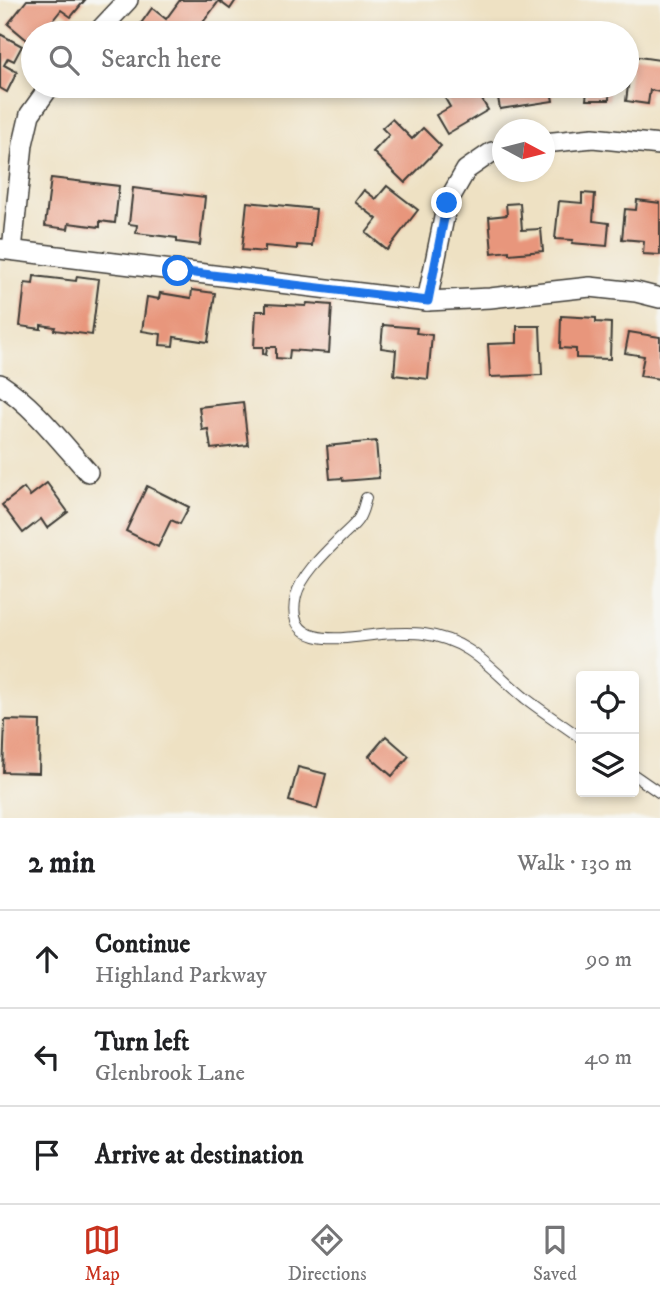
<!DOCTYPE html>
<html lang="en">
<head>
<meta charset="utf-8">
<style>
  body { margin:0; font-family:"IM FELL DW Pica",serif; background:#f6f6f6; color:#202124 }
  .controls { position:absolute; right:21px; bottom:21px; display:grid; overflow:hidden; border-radius:7px; box-shadow:0 4px 10px #0003 }
  .controls button { width:63px; height:63px; display:grid; place-items:center; padding:0; border:0; border-bottom:2px solid #e0e0e0; background:#fff; color:#202124; font:35px sans-serif }
  .compass { position:absolute; left:492px; top:119px; width:63px; height:63px; border-radius:50%; background:#fff; box-shadow:0 4px 10px #0003; rotate:97deg }
  .stop { position:absolute; width:21px; height:21px; margin:-16px; border:5px solid #1a73e8; border-radius:50%; background:#fff }
  .stop.end { background:#1a73e8; border-color:#fff; box-shadow:0 2px 7px #0008 }
  .list { margin:0; padding:0; list-style:none }
  h2 { display:flex; justify-content:space-between; align-items:center; height:91px; margin:0; padding:0 28px; font-size:30px }
  h2 small { font-size:23px; font-weight:400; color:#757577 }
  .list li { display:grid; grid-template-columns:46px 1fr auto; gap:21px; align-items:center; box-sizing:border-box; height:98px; padding:0 28px; border-top:2px solid #e0e0e0 }
  .list b { display:block; font-size:26px; white-space:nowrap }
  .list p { margin:0; font-size:23px; white-space:nowrap; color:#757577 }
  .list em { font-size:23px; font-style:normal; color:#757577 }
  .icon { flex:none; width:38px; height:38px; fill:none; stroke:currentColor; stroke-width:2; stroke-linecap:round; stroke-linejoin:round }
  .map { position:relative; flex:none; width:660px; height:818px; overflow:hidden }
  .search { position:absolute; background:#fff; box-shadow:0 4px 10px #0003; left:21px; right:21px; top:21px; height:77px; display:flex; align-items:center; gap:18px; box-sizing:border-box; padding:0 24px; border-radius:38px; color:#757577; font-size:26px }
  .sheet { height:385px; background:#fff }
  nav { display:flex; justify-content:space-around; align-items:center; box-sizing:border-box; height:98px; border-top:2px solid #e0e0e0; background:#fff; font-size:19px; color:#757577 }
  nav a { display:grid; justify-items:center; gap:4px }
  nav .on { color:#c8321e }
  .map>svg:first-child { display:block }
  .building { fill:#e8967c }
  .lines { fill:none; stroke-linecap:round; stroke-linejoin:round }
  .lane-casing { stroke:#3c3a35; stroke-width:12 }
  .street-casing { stroke:#3c3a35; stroke-width:22 }
  .lane { stroke:#fff; stroke-width:10 }
  .street { stroke:#fff; stroke-width:19 }
  .route { stroke:#1a73e8; stroke-width:9 }
</style>
</head>
<body>
<div class="map">
<svg width="660" height="818" viewBox="0 0 660 818">
  <rect width="100%" height="100%" fill="#f6f6f2"/>
  <filter id="ink" filterUnits="userSpaceOnUse"><feTurbulence type="fractalNoise" baseFrequency=".0143" numOctaves="2"/><feDisplacementMap in="SourceGraphic" scale="14" xChannelSelector="R" yChannelSelector="G"/><feConvolveMatrix kernelMatrix="1 2 1 2 8 2 1 2 1" color-interpolation-filters="sRGB"/></filter>
  <filter id="wash" filterUnits="userSpaceOnUse"><feTurbulence type="fractalNoise" baseFrequency=".00686" numOctaves="4" result="noise"/><feDisplacementMap in="SourceGraphic" scale="28" xChannelSelector="R" yChannelSelector="G"/><feGaussianBlur stdDeviation="1.57" result="paint"/><feColorMatrix in="noise" values="0 0 0 0 0 0 0 0 0 0 0 0 0 0 0 0 0 1.4 0 .05"/><feComposite in="paint" operator="in"/></filter>
  <g filter="url(#wash)">
    <rect width="100%" height="100%" fill="#eee1c3"/>
    <g id="blocks">
      <g class="building">
        <path d="M27,0H85L71,17L61,10L49,25L54,29L51,33H33V45L8,24Z"/>
        <path d="M180,0H236L230,9L219,1L195,33H142L137,29L152,8L166,19Z"/>
        <path d="M0,34L22,46L14,61L8,58L4,65L17,72L7,92L0,88Z"/>
        <path d="M632,56L660,60V92L650,90L648,104L626,101Z"/>
        <path d="M443,86H474L488,110L447,134L436,115L450,107L439,88Z"/>
        <path d="M496,86H550L553,101L500,109Z"/>
        <path d="M564,86H609V100H586L587,91H564Z"/>
        <path d="M392,119L412,139L423,128L441,146L405,183L373,152L389,135L382,128Z"/>
        <path d="M51,178L119,186L115,223L100,221V227L69,223L68,229L45,226Z"/>
        <path d="M387,186L418,210L387,250L366,233L377,219L355,202L364,190L376,199Z"/>
        <path d="M133,188L205,197L200,245L177,242V238L136,233L137,225L129,224Z"/>
        <path d="M582,193L595,194L593,221L609,223L607,246L572,243L573,240L555,239L559,201L582,203Z"/>
        <path d="M637,200L660,203V255L643,254L644,241L622,239L625,209L636,210Z"/>
        <path d="M247,202L316,209L312,246L297,245V249L265,246V252L242,250Z"/>
        <path d="M520,203L522,230L541,229L543,251L509,254V251L492,253L489,217L507,215L506,204Z"/>
        <path d="M34,276L76,281L77,276L99,279L92,335L54,330L55,327L41,325V329L20,326L25,283L33,284Z"/>
        <path d="M192,290L215,293L208,342L174,337L173,346L160,345L161,334L142,331L147,297L159,299L160,293L191,298Z"/>
        <path d="M307,303L332,305L329,353L290,350L289,359L276,358V347H267L266,355L263,354V347H254L256,311H266V304L306,306Z"/>
        <path d="M561,316L596,318V322L611,323L610,359L576,358V349L560,348Z"/>
        <path d="M383,325L417,328L416,333L432,335L428,379L394,375L396,350L381,348Z"/>
        <path d="M517,326H540L542,375L490,377L488,344L517,343Z"/>
        <path d="M629,332L660,337V379L640,376L644,356L625,353Z"/>
        <path d="M243,402L248,445L211,449L208,429L202,430L199,407Z"/>
        <path d="M376,441L379,478L343,481L342,478L330,479L327,446Z"/>
        <path d="M47,483L68,512L47,528L41,519L23,533L2,505L24,488L30,496Z"/>
        <path d="M147,486L189,507L180,524L171,520L158,547L126,531Z"/>
        <path d="M5,720L40,721L39,773L3,772Z"/>
        <path d="M386,736L409,756L392,776L369,756Z"/>
        <path d="M298,767L326,774L317,809L289,801Z"/>
      </g>
    </g>
  </g>
  <g filter="url(#ink)">
    <use href="#blocks" fill-opacity="0" stroke="#3c3a35" stroke-width="2"/>
    <g class="lines">
      <defs>
        <g id="lane">
          <path d="M366,498C364,505 363,511 359,518C355,525 347,531 341,537C326,552 301,575 296,596C283,653 349,637 381,634C395,633 410,632 424,634C471,640 491,670 525,698C543,712 563,725 581,738"/>
          <path d="M634,775L660,793"/>
        </g>
        <g id="street">
          <path d="M97,33L128,0"/>
          <path d="M544,143L593,138L660,145"/>
          <path d="M0,249L427,301L490,298L590,287L636,292L660,298"/>
          <path d="M12,250L23,144L30,114L50,86"/>
          <path d="M427,301L447,203L466,170L492,152L503,150"/>
          <path d="M0,384C34,406 61,442 88,472"/>
        </g>
      </defs>
      <use href="#lane" class="lane-casing"/>
      <use href="#street" class="street-casing"/>
      <use href="#lane" class="lane"/>
      <use href="#street" class="street"/>
    </g>
  </g>
  <g class="lines" filter="url(#ink)">
    <path class="route" d="M178,271L428,301L447,203"/>
  </g>
</svg>
<div class="controls">
<button><svg class="icon" aria-label="locate" viewBox="0 0 24 24"><circle cx="12" cy="12" r="6"/><path d="M12 2v4M12 18v4M2 12h4M18 12h4"/></svg></button>
<button><svg class="icon" aria-label="layers" viewBox="0 0 24 24"><path d="M12 4l9 5-9 5-9-5zM3 14l9 5 9-5"/></svg></button>
</div>
<svg class="compass" viewBox="-18 -18 36 36"><path d="M0-13l5 13h-10z" fill="#e53935"/><path d="M0 13l5-13h-10z" fill="#757577"/></svg>
<div class="stop" style="left:178px;top:271px"></div>
<div class="stop end" style="left:447px;top:203px"></div>
<div class="search"><svg class="icon" aria-label="search" viewBox="0 0 24 24"><circle cx="10" cy="10" r="6"/><path d="M15 15l6 6"/></svg>Search here</div>
</div>
<section class="sheet">
<h2>2 min<small>Walk · 130 m</small></h2>
<ul class="list">
<li><svg class="icon" aria-label="ahead" viewBox="0 0 24 24"><path d="M12 20V5M6 11l6-6 6 6"/></svg><div><b>Continue</b><p>Highland Parkway</p></div><em>90 m</em></li>
<li><svg class="icon" aria-label="left" viewBox="0 0 24 24"><path d="M17 20v-9H6M10 6l-5 5 5 5"/></svg><div><b>Turn left</b><p>Glenbrook Lane</p></div><em>40 m</em></li>
<li><svg class="icon" aria-label="arrive" viewBox="0 0 24 24"><path d="M6 21V4h12l-3 4 3 4H6"/></svg><div><b>Arrive at destination</b></div></li>
</ul>
</section>
<nav>
<a class="on"><svg class="icon" aria-label="map" viewBox="0 0 24 24"><path d="M3 6l6-2 6 2 6-2v14l-6 2-6-2-6 2zM9 4v14M15 6v14"/></svg>Map</a>
<a><svg class="icon" aria-label="directions" viewBox="0 0 24 24"><path d="M12 3l9 9-9 9-9-9zM9 14v-3h6M13 9l2 2-2 2"/></svg>Directions</a>
<a><svg class="icon" aria-label="saved" viewBox="0 0 24 24"><path d="M7 4h10v16l-5-4-5 4z"/></svg>Saved</a>
</nav>
</body>
</html>
